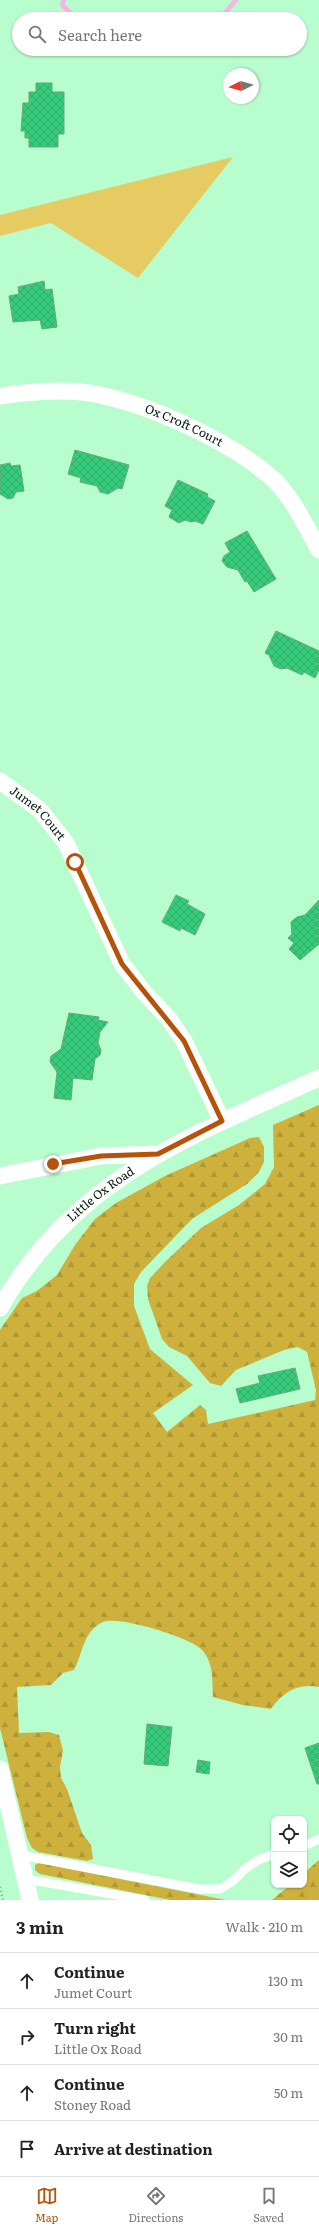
<!DOCTYPE html>
<html lang="en">
<head>
<meta charset="utf-8">
<style>
  body { margin:0; font-family:Literata,serif; background:#f6f6f6; color:#222 }
  .controls { position:absolute; right:12px; bottom:12px; display:grid; overflow:hidden; border-radius:8px; box-shadow:0 1px 3px #0004 }
  .controls button { width:36px; height:36px; display:grid; place-items:center; padding:0; border:0; border-bottom:1px solid #e0e0e0; background:#fff; color:#222; font:20px sans-serif }
  .compass { position:absolute; left:223px; top:68px; width:36px; height:36px; border-radius:50%; background:#fff; box-shadow:0 1px 3px #0004; rotate:265deg }
  .stop { position:absolute; width:12px; height:12px; margin:-9px; border:3px solid #b45309; border-radius:50%; background:#fff }
  .stop.end { background:#b45309; border-color:#fff; box-shadow:0 1px 4px #0008 }
  .list { margin:0; padding:0; list-style:none }
  h2 { display:flex; justify-content:space-between; align-items:center; height:52px; margin:0; padding:0 16px; font-size:17px }
  h2 small { font-size:13px; font-weight:400; color:#767676 }
  .list li { display:grid; grid-template-columns:26px 1fr auto; gap:12px; align-items:center; box-sizing:border-box; height:56px; padding:0 16px; border-top:1px solid #e0e0e0 }
  .list b { display:block; font-size:15px; white-space:nowrap }
  .list p { margin:0; font-size:13px; white-space:nowrap; color:#767676 }
  .list em { font-size:13px; font-style:normal; color:#767676 }
  .icon { flex:none; width:22px; height:22px; fill:none; stroke:currentColor; stroke-width:2; stroke-linecap:round; stroke-linejoin:round }
  .map { position:relative; flex:none; width:319px; height:1900px; overflow:hidden }
  .search { position:absolute; background:#fff; box-shadow:0 1px 3px #0004; left:12px; right:12px; top:12px; height:44px; display:flex; align-items:center; gap:10px; box-sizing:border-box; padding:0 14px; border-radius:22px; color:#767676; font-size:15px }
  .sheet { height:276px; background:#fff }
  nav { display:flex; justify-content:space-around; align-items:center; box-sizing:border-box; height:56px; border-top:1px solid #e0e0e0; background:#fff; font-size:11px; color:#767676 }
  nav a { display:grid; justify-items:center; gap:2px }
  nav .on { color:#b45309 }
  .map>svg:first-child { display:block }
  .forest { fill:url(#forest-firs) }
  .park { fill:#e6ca62 }
  .lines { fill:none; stroke-linecap:round; stroke-linejoin:round }
  .stream { stroke:#f6b4e7; stroke-width:4.5 }
  .building { fill:url(#building-cross-hatch); stroke:#66a87d }
  .path { stroke:#7ab18c; stroke-width:2.5; stroke-dasharray:1 3; stroke-linecap:butt }
  .service { stroke:#fff; stroke-width:9 }
  .minor { stroke:#fff; stroke-width:17 }
  .route { stroke:#b45309; stroke-width:5 }
  .labels { text-anchor:middle; stroke-width:4; stroke-linejoin:round; paint-order:stroke }
  .street-label { font-size:12px; fill:#011b0b; stroke:#b8fdce }
</style>
</head>
<body>
<div class="map">
<svg width="319" height="1900" viewBox="0 0 319 1900">
  <defs>
    <pattern id="forest-firs" width="22" height="20" patternUnits="userSpaceOnUse"><rect width="22" height="20" fill="#ceb13d"/><path d="M5 1l3.5 6h-7zM16 11l3.5 6h-7z" fill="#af9834"/></pattern>
    <pattern id="building-cross-hatch" width="8" height="8" patternUnits="userSpaceOnUse"><rect width="8" height="8" fill="#36cb7b"/><path d="M0 0l8 8M0 8l8-8" fill="none" stroke="#2eae69"/></pattern>
  </defs>
  <rect width="100%" height="100%" fill="#b8fdce"/>
  <g class="forest">
    <path d="M319,1105V1687C298,1683 283,1692 271,1709L243,1705L213,1697C212,1680 214,1665 203,1651C194,1638 117,1615 103,1622C83,1631 83,1653 74,1670L63,1673L51,1685L17,1687L19,1733L49,1732L59,1735L63,1751L60,1767L61,1778L67,1789L82,1833L91,1845L93,1859L87,1861L38,1852L32,1848L27,1838L0,1728V1330L22,1298L37,1291L57,1275L75,1245L95,1219L116,1203L165,1176L250,1138L259,1137L264,1147V1162L259,1172L247,1184L192,1219L141,1272L134,1284V1306L150,1349L193,1385L153,1413L167,1432L200,1405L206,1410L208,1424L315,1400L316,1390L307,1352L298,1347L284,1350L236,1370L221,1386L210,1383L187,1356L169,1347L162,1339L148,1299L147,1286L150,1278L166,1261L201,1228L239,1205L265,1184L274,1167L273,1125Z"/>
    <path d="M319,1860V1900H272L290,1885H304V1873Z"/>
    <path d="M39,1863L226,1900H170L40,1874L35,1870V1865Z"/>
  </g>
  <path class="park" d="M233,157L138,278L51,223L0,236V215Z"/>
  <g class="lines">
    <g class="stream">
      <path d="M64,0L62,5L77,19"/>
      <path d="M119,19L125,16L135,19"/>
      <path d="M215,19L225,13L236,0"/>
    </g>
  </g>
  <g class="building">
    <path d="M36,83H52V92H64V134H58V147H29V138H25V131H21L23,103H29V92H36Z"/>
    <path d="M44,281L45,290L52,289L57,327L42,329L40,320L13,322L9,296L19,294L18,287Z"/>
    <path d="M75,450L129,465L122,489L118,488L108,494L100,492L97,486L80,482L81,478L68,474Z"/>
    <path d="M10,463L11,466L20,465L24,491L16,492L13,498L8,499L0,494V465Z"/>
    <path d="M178,480L208,494L207,497L215,501L203,524L195,521L191,522L185,520L179,523L169,517L172,510L165,506Z"/>
    <path d="M247,531L276,579L254,592L247,581L245,582L238,570L227,567L222,561L224,556L230,552L225,543Z"/>
    <path d="M276,631L319,651V670L315,678L304,672L302,675L287,668L281,669L274,666L269,655L265,653Z"/>
    <path d="M176,895L189,901L187,904L205,914L195,935L181,928L180,931L162,922Z"/>
    <path d="M319,900V944L300,960L289,949L294,943L288,938L292,934L291,922L297,917L305,915Z"/>
    <path d="M69,1013L99,1017L98,1020L108,1022L100,1032L98,1043L101,1050L100,1055L95,1059L92,1080L73,1078L71,1100L54,1098L57,1072L50,1062L51,1056L61,1049Z"/>
    <path d="M295,1368L300,1389L240,1403L236,1389L260,1383L258,1376Z"/>
    <path d="M147,1724L172,1727L168,1766L144,1764Z"/>
    <path d="M319,1743V1784H317L305,1748Z"/>
    <path d="M198,1760L210,1762L209,1774L196,1772Z"/>
  </g>
  <g class="lines">
    <path class="path" d="M0,1887L3,1900"/>
    <g class="service">
      <path d="M304,1846L319,1839"/>
      <path d="M21,1855L199,1889H220L233,1881L245,1869L258,1860L274,1854"/>
      <path d="M26,1879L145,1900"/>
    </g>
    <g class="minor">
      <path id="s1" d="M0,396C27,392 55,389 82,392C139,399 230,440 273,479C292,496 307,528 319,550"/>
      <path id="s2" d="M0,781L40,810L66,843L122,964L143,991L169,1019L184,1041L222,1121"/>
      <path d="M0,1176L101,1156L157,1154"/>
      <path id="s3" d="M0,1308C73,1179 192,1135 319,1078"/>
      <path d="M0,1769L30,1900"/>
    </g>
  </g>
  <g class="lines">
    <path class="route" d="M53,1164L101,1156L158,1154L222,1121L184,1041L122,964L75,862"/>
  </g>
  <g class="labels">
    <g class="street-label">
      <text dy="4" stroke="none"><textPath href="#s1" startOffset="190">Ox Croft Court</textPath></text>
      <text dy="4" stroke="none"><textPath href="#s2" startOffset="50">Jumet Court</textPath></text>
      <text dy="4" stroke="none"><textPath href="#s3" startOffset="153">Little Ox Road</textPath></text>
    </g>
  </g>
</svg>
<div class="controls">
<button><svg class="icon" aria-label="locate" viewBox="0 0 24 24"><circle cx="12" cy="12" r="6"/><path d="M12 2v4M12 18v4M2 12h4M18 12h4"/></svg></button>
<button><svg class="icon" aria-label="layers" viewBox="0 0 24 24"><path d="M12 4l9 5-9 5-9-5zM3 14l9 5 9-5"/></svg></button>
</div>
<svg class="compass" viewBox="-18 -18 36 36"><path d="M0-13l5 13h-10z" fill="#e53935"/><path d="M0 13l5-13h-10z" fill="#767676"/></svg>
<div class="stop" style="left:75px;top:862px"></div>
<div class="stop end" style="left:53px;top:1164px"></div>
<div class="search"><svg class="icon" aria-label="search" viewBox="0 0 24 24"><circle cx="10" cy="10" r="6"/><path d="M15 15l6 6"/></svg>Search here</div>
</div>
<section class="sheet">
<h2>3 min<small>Walk · 210 m</small></h2>
<ul class="list">
<li><svg class="icon" aria-label="ahead" viewBox="0 0 24 24"><path d="M12 20V5M6 11l6-6 6 6"/></svg><div><b>Continue</b><p>Jumet Court</p></div><em>130 m</em></li>
<li><svg class="icon" aria-label="right" viewBox="0 0 24 24"><path d="M7 20v-9h11M14 6l5 5-5 5"/></svg><div><b>Turn right</b><p>Little Ox Road</p></div><em>30 m</em></li>
<li><svg class="icon" aria-label="ahead" viewBox="0 0 24 24"><path d="M12 20V5M6 11l6-6 6 6"/></svg><div><b>Continue</b><p>Stoney Road</p></div><em>50 m</em></li>
<li><svg class="icon" aria-label="arrive" viewBox="0 0 24 24"><path d="M6 21V4h12l-3 4 3 4H6"/></svg><div><b>Arrive at destination</b></div></li>
</ul>
</section>
<nav>
<a class="on"><svg class="icon" aria-label="map" viewBox="0 0 24 24"><path d="M3 6l6-2 6 2 6-2v14l-6 2-6-2-6 2zM9 4v14M15 6v14"/></svg>Map</a>
<a><svg class="icon" aria-label="directions" viewBox="0 0 24 24"><path d="M12 3l9 9-9 9-9-9zM9 14v-3h6M13 9l2 2-2 2"/></svg>Directions</a>
<a><svg class="icon" aria-label="saved" viewBox="0 0 24 24"><path d="M7 4h10v16l-5-4-5 4z"/></svg>Saved</a>
</nav>
</body>
</html>
